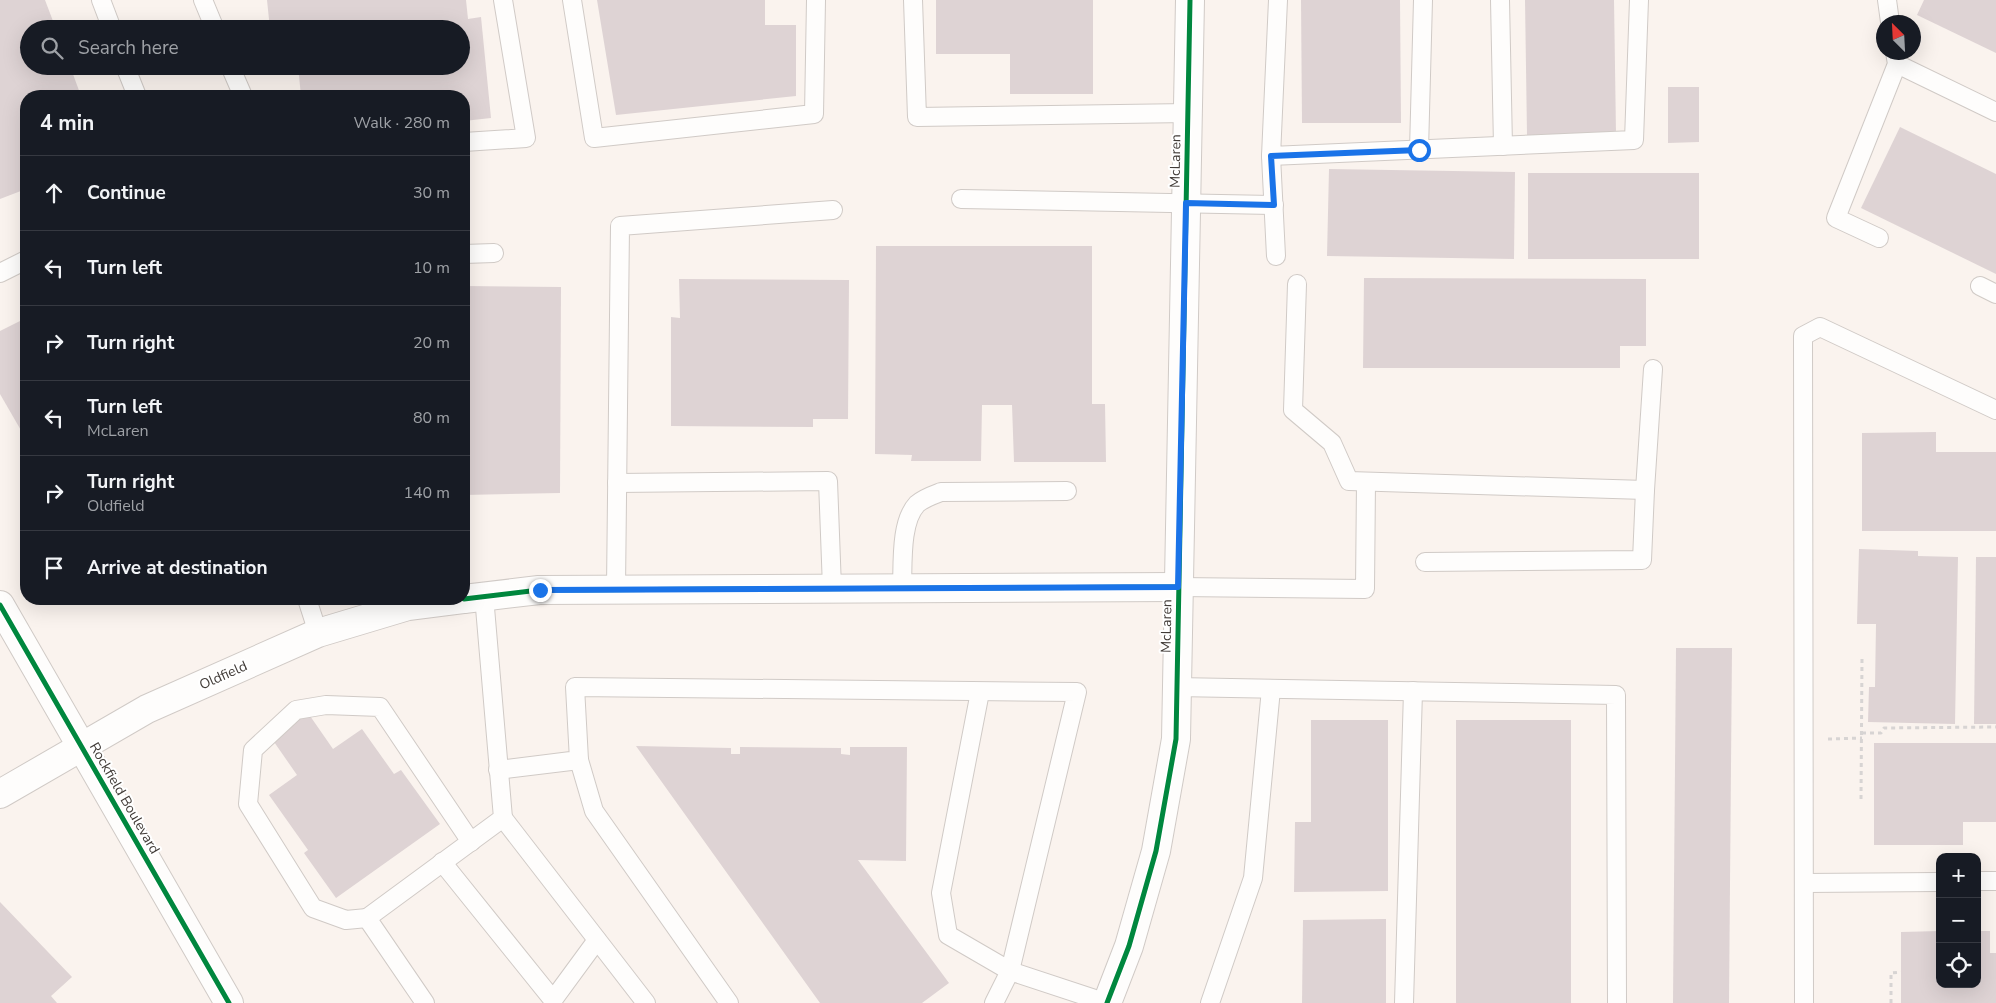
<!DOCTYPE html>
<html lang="en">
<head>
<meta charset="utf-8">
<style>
  body { margin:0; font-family:"Nunito Sans",sans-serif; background:#20242c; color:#f1f3f6 }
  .controls { position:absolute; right:15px; bottom:15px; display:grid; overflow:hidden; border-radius:10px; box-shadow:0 5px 20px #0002 }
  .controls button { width:45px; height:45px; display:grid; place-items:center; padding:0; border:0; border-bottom:1px solid #363941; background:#171b24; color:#f1f3f6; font:25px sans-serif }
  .compass { position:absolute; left:1876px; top:15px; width:45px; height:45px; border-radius:50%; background:#171b24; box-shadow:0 5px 20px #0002; rotate:336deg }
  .stop { position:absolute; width:15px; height:15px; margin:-11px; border:4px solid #1a73e8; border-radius:50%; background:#fff }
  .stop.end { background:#1a73e8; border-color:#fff; box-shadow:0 1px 5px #0008 }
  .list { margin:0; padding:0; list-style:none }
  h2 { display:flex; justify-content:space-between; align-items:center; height:65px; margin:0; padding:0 20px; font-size:21px }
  h2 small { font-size:16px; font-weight:400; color:#9ea1a6 }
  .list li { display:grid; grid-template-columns:32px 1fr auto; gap:15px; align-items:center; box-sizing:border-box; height:75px; padding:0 20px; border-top:1px solid #363941 }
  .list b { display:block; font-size:19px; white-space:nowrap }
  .list p { margin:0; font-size:16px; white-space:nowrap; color:#9ea1a6 }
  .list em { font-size:16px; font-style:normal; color:#9ea1a6 }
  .icon { flex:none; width:28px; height:28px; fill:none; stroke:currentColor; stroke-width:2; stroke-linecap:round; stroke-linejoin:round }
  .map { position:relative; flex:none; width:1996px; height:1003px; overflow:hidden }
  .search { position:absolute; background:#171b24; box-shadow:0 5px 20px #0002; left:20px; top:20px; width:450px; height:55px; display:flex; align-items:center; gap:12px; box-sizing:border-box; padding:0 18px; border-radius:28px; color:#9ea1a6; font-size:19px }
  .panel { position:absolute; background:#171b24; box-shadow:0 5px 20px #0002; left:20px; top:90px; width:450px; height:515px; border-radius:20px }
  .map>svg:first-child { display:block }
  .building { fill:#ded3d4 }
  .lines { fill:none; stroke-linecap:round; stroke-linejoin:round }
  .service-casing { stroke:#d0cac6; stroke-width:20 }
  .tertiary-casing { stroke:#d0cac6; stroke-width:30 }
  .secondary-casing { stroke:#d0cac6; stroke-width:30 }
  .path { stroke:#d7d4d3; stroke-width:3; stroke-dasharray:4 4; stroke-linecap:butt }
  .service { stroke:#fefdfc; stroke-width:18 }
  .tertiary { stroke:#fefdfc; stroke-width:28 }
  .secondary { stroke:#fefdfc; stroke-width:28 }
  .cycleway-casing { stroke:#fff; stroke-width:8 }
  .cycleway { stroke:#00873e; stroke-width:5 }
  .route { stroke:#1a73e8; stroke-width:6 }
  .labels { text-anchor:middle; stroke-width:4; stroke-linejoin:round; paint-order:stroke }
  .street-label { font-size:14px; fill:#413b37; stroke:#fff }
</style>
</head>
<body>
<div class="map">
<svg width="1996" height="1003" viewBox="0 0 1996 1003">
  <rect width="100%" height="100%" fill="#faf3ee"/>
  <g class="building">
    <path d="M0,0H45L56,29H29V66H70L81,96H26V189L0,199Z"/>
    <path d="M267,0H466L468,19L481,17L491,118L464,121V96H301L298,66H461V29H270Z"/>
    <path d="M597,0H765V25H796V96L616,115Z"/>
    <path d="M936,0H1093V94H1010V54H936Z"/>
    <path d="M1301,0H1400L1401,123H1302Z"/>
    <path d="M1525,0H1614L1616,134L1527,135Z"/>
    <path d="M1924,0H1996V53L1917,15Z"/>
    <path d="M281,66H297V68L281,69Z"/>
    <path d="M1668,87H1699V142L1668,143Z"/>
    <path d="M1900,127L1996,174V274L1861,208Z"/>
    <path d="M1329,169L1515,172L1514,259L1327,256Z"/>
    <rect x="1528" y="173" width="171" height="86"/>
    <path d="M876,246H1092V404H1105L1106,462H1014L1012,405H982L981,461H911L912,455L875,454Z"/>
    <path d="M1364,278L1646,279V346H1620V368H1363Z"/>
    <path d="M679,279L849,280L848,419H813V427L671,426V317L680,318Z"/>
    <path d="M464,286L561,287L560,493L464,495Z"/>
    <path d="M26,318V439L0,394V331Z"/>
    <path d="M1936,432V452H1996V531H1862V433Z"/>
    <path d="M1859,549L1918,551V556L1958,557L1955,724L1868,722L1869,687H1875L1876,624H1857Z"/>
    <path d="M1976,557H1996V724H1974Z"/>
    <path d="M1676,648H1732L1729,1003H1673Z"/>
    <path d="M308,713L333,749L362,729L394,774L401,770L440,824L336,898L304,853L308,850L269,795L297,775L272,739Z"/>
    <path d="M1311,720H1388V891L1294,892L1295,822H1311Z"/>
    <rect x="1456" y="720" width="115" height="283"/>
    <path d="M1874,743H1996V822H1963V845H1874Z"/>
    <path d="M636,746L731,748V754H740V747L841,748V754L850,755V747H907L906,861L858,860L949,983L922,1003H820Z"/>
    <path d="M0,902L72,977L51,996L57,1003H0Z"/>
    <path d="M1386,919V1003H1302L1303,920Z"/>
    <path d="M1940,931V984H1977V931H1990V953H1996V1003H1901V932Z"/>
  </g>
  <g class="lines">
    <defs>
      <g id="service">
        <path d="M101,0L112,29"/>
        <path d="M203,0L215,29"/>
        <path d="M572,0L594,138L814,114L816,0"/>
        <path d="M913,0L917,117L1188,113"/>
        <path d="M1278,0L1271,156L1634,140L1639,0"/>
        <path d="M1500,0L1503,146"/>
        <path d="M1887,0L1890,22"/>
        <path d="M1897,64L1996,112"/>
        <path d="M125,66L137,96"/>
        <path d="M230,66L243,96"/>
        <path d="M464,142L526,138L503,0"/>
        <path d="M1419,150L1423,0"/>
        <path d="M1271,156L1276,256"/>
        <path d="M961,199L1274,205"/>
        <path d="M1879,238L1836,218L1897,64L1895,52"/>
        <path d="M464,254L494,253"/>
        <path d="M0,273L26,260"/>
        <path d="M1297,284L1293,410L1332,443L1349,481L1645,490L1653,369"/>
        <path d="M1980,286L1996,294"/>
        <path d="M617,483L828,481L832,588"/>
        <path d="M1425,562L1642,560L1645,490"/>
        <path d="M1178,587L1365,589L1366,482"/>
        <path d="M616,588L620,226L833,210"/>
        <path d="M902,588C903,564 900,522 917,504C924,498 933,495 941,492L1067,491"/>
        <path d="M307,599L318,633"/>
        <path d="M1176,687L1616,695L1617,1003"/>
        <path d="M980,692L941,893L948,935L1010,971L1107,1003"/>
        <path d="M579,760L594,811L729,1003"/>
        <path d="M498,770L579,760L575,687L1077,692L1010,971L994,1003"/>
        <path d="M503,818L646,1003"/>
        <path d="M442,862L553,1000L597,940"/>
        <path d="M1977,881H1996"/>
        <path d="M1805,883L1940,882"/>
        <path d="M367,918L346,920L313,908L248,804L253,750L296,710L326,705L380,707L471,842"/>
        <path d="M425,1003L367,918L503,818L484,596"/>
        <path d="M1210,1003L1253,878L1271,689"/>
        <path d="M1404,1003L1413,691"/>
        <path d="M1804,1003L1803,336L1820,327L1996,410"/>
      </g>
      <g id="tertiary">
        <path d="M464,599L539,590L1178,587"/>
        <path d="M0,794L147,709L318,633L408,606L463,599"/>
        <path d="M1107,1003L1129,946L1156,851L1176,739L1190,0"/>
      </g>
      <path id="secondary" d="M0,605L229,1003"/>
    </defs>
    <use href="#service" class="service-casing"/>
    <use href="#tertiary" class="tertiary-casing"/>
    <use href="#secondary" class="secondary-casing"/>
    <g class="path">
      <path d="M1862,733H1881L1884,728L1996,727"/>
      <path d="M1828,739L1862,738"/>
      <path d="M1861,799L1862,658"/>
      <path d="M1891,1003V973L1901,972"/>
    </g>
    <use href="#service" class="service"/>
    <use href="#tertiary" class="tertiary"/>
    <use href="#secondary" class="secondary"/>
    <defs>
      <g id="cycleway">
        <path d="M464,599L539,590L1178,587"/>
        <path d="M0,605L229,1003"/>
        <path d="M1107,1003L1129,946L1156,851L1176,739L1190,0"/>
      </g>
    </defs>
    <use href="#cycleway" class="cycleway-casing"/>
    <use href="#cycleway" class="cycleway"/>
  </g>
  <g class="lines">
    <path class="route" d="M540,590L1178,587L1186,203L1274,205L1271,156L1419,150"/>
  </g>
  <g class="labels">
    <g class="street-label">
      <text transform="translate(1175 161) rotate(-89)" y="5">McLaren</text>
      <text transform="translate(1166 626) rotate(-89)" y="5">McLaren</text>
      <text transform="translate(223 675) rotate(-24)" y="5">Oldfield</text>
      <text transform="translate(125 798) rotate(60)" y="5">Rockfield Boulevard</text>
    </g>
  </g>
</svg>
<div class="controls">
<button>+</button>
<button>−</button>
<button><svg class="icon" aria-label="locate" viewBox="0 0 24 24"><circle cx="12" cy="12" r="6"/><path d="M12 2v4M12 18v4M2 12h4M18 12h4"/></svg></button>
</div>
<svg class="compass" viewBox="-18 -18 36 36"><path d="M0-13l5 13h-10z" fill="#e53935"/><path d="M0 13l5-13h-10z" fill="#9ea1a6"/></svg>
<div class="stop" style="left:1419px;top:150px"></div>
<div class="stop end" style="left:540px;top:590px"></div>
<div class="search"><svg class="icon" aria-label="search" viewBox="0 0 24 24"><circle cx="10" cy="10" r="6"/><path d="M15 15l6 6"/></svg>Search here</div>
<section class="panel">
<h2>4 min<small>Walk · 280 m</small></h2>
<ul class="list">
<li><svg class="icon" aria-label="ahead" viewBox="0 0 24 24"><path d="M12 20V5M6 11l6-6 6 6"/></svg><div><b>Continue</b></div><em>30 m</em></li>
<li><svg class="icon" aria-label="left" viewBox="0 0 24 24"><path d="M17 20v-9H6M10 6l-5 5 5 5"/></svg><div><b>Turn left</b></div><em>10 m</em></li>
<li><svg class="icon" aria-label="right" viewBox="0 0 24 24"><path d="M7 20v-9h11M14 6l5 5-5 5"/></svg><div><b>Turn right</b></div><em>20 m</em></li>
<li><svg class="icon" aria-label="left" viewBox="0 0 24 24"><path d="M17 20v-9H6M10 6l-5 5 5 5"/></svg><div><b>Turn left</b><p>McLaren</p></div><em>80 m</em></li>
<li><svg class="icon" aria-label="right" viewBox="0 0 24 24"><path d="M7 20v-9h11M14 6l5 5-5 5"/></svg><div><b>Turn right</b><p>Oldfield</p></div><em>140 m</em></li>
<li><svg class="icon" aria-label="arrive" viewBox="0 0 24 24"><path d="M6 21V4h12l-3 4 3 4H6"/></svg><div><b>Arrive at destination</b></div></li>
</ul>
</section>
</div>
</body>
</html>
